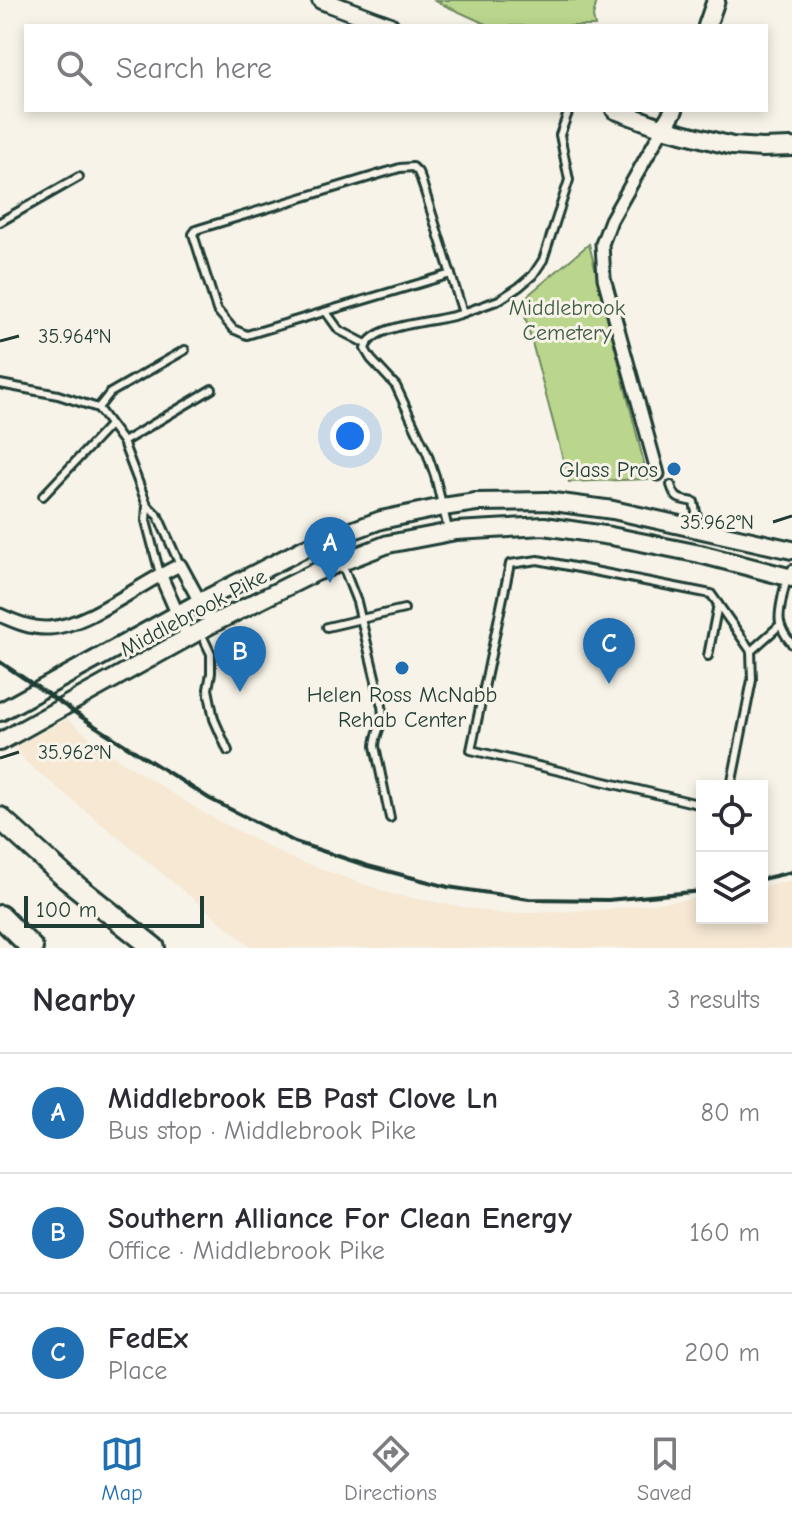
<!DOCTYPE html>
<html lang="en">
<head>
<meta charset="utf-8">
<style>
  body { margin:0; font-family:"Comic Neue",sans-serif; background:#f7f7f7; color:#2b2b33 }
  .controls { position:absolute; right:24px; bottom:24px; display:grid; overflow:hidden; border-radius:0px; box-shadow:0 4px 12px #0003 }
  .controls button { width:72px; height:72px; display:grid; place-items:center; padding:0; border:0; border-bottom:2px solid #e1e1e2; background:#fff; color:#2b2b33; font:40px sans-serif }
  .scale { position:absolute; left:24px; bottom:20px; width:180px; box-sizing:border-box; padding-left:8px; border:4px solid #1f3d34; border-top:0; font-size:22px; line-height:28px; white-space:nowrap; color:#1f3d34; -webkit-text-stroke:6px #f7f3e8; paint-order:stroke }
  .you { position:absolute; left:350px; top:436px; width:28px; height:28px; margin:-20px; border:6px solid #fff; border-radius:50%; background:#1a73e8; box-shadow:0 0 0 12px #1a73e833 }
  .badge { display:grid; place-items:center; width:52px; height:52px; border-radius:50%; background:#1f6fb2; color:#fff; font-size:26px; font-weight:700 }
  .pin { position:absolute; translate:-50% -66px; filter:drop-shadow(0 2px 4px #0008) }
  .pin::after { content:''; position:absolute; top:42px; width:28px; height:24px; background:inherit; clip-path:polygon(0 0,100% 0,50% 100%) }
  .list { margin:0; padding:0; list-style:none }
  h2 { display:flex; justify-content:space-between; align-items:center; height:104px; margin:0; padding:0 32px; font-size:34px }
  h2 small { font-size:26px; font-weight:400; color:#7c7c81 }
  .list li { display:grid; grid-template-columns:52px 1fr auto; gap:24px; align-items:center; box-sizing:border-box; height:120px; padding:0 32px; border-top:2px solid #e1e1e2 }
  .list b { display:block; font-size:30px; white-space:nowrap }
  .list p { margin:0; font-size:26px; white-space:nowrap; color:#7c7c81 }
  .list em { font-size:26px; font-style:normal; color:#7c7c81 }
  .icon { flex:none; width:44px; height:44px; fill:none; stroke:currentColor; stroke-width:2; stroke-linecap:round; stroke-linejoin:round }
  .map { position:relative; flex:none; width:792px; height:948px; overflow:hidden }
  .search { position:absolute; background:#fff; box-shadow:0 4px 12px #0003; left:24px; right:24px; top:24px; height:88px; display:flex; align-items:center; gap:20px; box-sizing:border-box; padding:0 28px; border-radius:0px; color:#7c7c81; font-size:30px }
  .sheet { height:464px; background:#fff }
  nav { display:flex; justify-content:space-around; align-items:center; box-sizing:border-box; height:112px; border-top:2px solid #e1e1e2; background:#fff; font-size:22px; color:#7c7c81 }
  nav a { display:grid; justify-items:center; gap:4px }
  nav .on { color:#1f6fb2 }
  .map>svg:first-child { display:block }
  .built { fill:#f6e8d3 }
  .green { fill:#bad58c; stroke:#6c8960; stroke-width:2 }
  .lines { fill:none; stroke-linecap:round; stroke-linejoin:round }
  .lane-casing { stroke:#1f3d34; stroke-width:12 }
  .street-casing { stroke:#1f3d34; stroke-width:17 }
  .secondary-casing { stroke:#1f3d34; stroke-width:22 }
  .highway-casing { stroke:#1f3d34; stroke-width:26 }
  .lane { stroke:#f7f3e8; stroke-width:6 }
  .street { stroke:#f7f3e8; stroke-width:11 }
  .secondary { stroke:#f7f3e8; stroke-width:16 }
  .highway { stroke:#f7f3e8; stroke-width:20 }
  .rail { stroke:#1f3d34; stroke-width:4 }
  .ticks { fill:none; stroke:#1f3d34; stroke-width:3 }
  .poi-dot { fill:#1f6fb2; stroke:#f7f3e8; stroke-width:3 }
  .labels { text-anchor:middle; stroke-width:6; stroke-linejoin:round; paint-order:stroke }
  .park-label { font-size:22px; fill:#3e5b46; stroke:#f7f3e8 }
  .poi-label { font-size:22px; fill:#1f3d34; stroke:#f7f3e8; text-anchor:end }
  .street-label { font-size:22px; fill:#1f3d34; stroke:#f7f3e8 }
  .ticks-label { font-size:20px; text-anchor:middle; fill:#1f3d34; stroke:#f7f3e8; stroke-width:6; stroke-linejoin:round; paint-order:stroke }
</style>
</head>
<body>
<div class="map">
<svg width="792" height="948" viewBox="0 0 792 948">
  <rect width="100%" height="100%" fill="#f7f3e8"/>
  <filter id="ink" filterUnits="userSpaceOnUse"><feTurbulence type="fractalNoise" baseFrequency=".0125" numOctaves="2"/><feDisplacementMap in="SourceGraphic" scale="16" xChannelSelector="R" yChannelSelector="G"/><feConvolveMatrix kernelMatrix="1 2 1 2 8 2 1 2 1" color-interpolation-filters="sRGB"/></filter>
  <g filter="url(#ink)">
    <path class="built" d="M67,719L118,759L207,815L288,857L391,894L503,914L600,910L702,898V918H762V887L792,880V948H253L26,762L15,746Z"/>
    <g class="green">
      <path d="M433,0H597L593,17L595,26H490Z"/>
      <path d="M589,244L648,479L569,482L521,301Z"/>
    </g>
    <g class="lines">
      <defs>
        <g id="lane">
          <path d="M0,222L79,177"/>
          <path d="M326,312L339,330L366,344"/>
          <path d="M463,313L499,300L519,287L533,275L543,260L569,180L560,135L569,110"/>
          <path d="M0,384L58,395L98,408L110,393L185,350"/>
          <path d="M98,408L123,442L147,505L146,521L160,574"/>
          <path d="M123,442L212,389"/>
          <path d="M671,485C676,501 679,499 694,502L699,528"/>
          <path d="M43,496L110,425"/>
          <path d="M147,505L158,516L180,565"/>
          <path d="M448,529L435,476L427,453L396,386L371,359L365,349C372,322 440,323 463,313L421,179L418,172L413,167L400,168L202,228L196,230L193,234L217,310L233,329L247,335L451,274"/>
          <path d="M342,564L357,602L382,706C385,724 376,729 375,746L390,818"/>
          <path d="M792,569C787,577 785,585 783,594C778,617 776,625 792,644"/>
          <path d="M327,627L404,609"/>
          <path d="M200,631L211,654V673L208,689L214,719L228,751"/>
          <path d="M751,651L780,625"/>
          <path d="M708,656L718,604"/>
          <path d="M702,805L471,750L510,564L538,560L711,594L751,651L752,680L731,786"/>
        </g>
        <g id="street">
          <path d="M658,474L604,278L602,244L611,220L663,128"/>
          <path d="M160,574L188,638"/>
          <path d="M0,615C15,622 32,629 49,628C88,626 142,582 180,565L212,624"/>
        </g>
        <g id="secondary">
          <path d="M321,0L390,26"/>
          <path d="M707,26L716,0"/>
          <path d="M615,110L663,128L732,146L762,148L792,147"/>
          <path d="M663,128L674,110"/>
          <path d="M0,712L200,602L305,548L381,520L443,507L476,502L546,501L613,510L792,550"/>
          <path d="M0,742L212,624L316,572L388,544L456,531L544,526L611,536L700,554L792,578"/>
        </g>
        <g id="highway">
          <path d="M0,818L66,878L154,948"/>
          <path d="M0,916L32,948"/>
        </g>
      </defs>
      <use href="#lane" class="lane-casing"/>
      <use href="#street" class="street-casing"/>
      <use href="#secondary" class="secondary-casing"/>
      <use href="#highway" class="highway-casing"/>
      <use href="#lane" class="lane"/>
      <use href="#street" class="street"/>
      <use href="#secondary" class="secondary"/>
      <use href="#highway" class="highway"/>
      <g class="rail">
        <path d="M0,662L95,726L210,799L295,842L368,866L448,887L529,899L608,900L702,891"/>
        <path d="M762,879L792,872"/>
      </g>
    </g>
  </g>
  <path class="ticks" d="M0,341L19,336M773,522L792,516M0,758L19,752"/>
  <g class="poi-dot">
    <circle cx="674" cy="469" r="8"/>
    <circle cx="402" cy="668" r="8"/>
  </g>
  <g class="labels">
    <g class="park-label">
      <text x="567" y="315">Middlebrook<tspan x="567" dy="25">Cemetery</tspan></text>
    </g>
    <g class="poi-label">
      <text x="658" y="477">Glass Pros</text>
      <text x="402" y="702" text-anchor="middle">Helen Ross McNabb<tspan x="402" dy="25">Rehab Center</tspan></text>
    </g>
    <g class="street-label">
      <text transform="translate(193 612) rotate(-28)" y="8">Middlebrook Pike</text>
    </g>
  </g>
  <g class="ticks-label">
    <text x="75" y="343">35.964°N</text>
    <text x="717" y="529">35.962°N</text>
    <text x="75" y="759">35.962°N</text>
  </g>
</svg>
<div class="controls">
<button><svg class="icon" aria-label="locate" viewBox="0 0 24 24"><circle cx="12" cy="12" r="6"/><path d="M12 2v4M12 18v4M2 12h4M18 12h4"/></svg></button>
<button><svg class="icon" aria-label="layers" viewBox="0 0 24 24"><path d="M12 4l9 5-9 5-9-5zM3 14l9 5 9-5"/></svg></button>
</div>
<div class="scale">100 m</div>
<div class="you"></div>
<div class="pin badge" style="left:330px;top:583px">A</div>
<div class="pin badge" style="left:240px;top:692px">B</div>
<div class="pin badge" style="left:609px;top:684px">C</div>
<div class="search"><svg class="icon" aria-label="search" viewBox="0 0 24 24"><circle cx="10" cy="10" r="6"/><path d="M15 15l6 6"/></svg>Search here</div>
</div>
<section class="sheet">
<h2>Nearby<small>3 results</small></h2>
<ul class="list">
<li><span class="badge">A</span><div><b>Middlebrook EB Past Clove Ln</b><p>Bus stop · Middlebrook Pike</p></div><em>80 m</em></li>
<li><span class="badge">B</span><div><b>Southern Alliance For Clean Energy</b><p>Office · Middlebrook Pike</p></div><em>160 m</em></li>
<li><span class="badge">C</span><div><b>FedEx</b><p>Place</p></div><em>200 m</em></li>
</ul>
</section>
<nav>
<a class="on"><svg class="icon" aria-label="map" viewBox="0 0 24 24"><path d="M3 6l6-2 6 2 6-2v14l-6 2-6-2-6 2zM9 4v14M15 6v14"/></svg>Map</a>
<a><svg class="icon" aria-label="directions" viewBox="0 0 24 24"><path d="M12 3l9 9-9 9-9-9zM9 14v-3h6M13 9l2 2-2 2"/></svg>Directions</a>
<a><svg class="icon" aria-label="saved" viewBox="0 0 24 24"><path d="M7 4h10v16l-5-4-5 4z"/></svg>Saved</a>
</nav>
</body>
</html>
